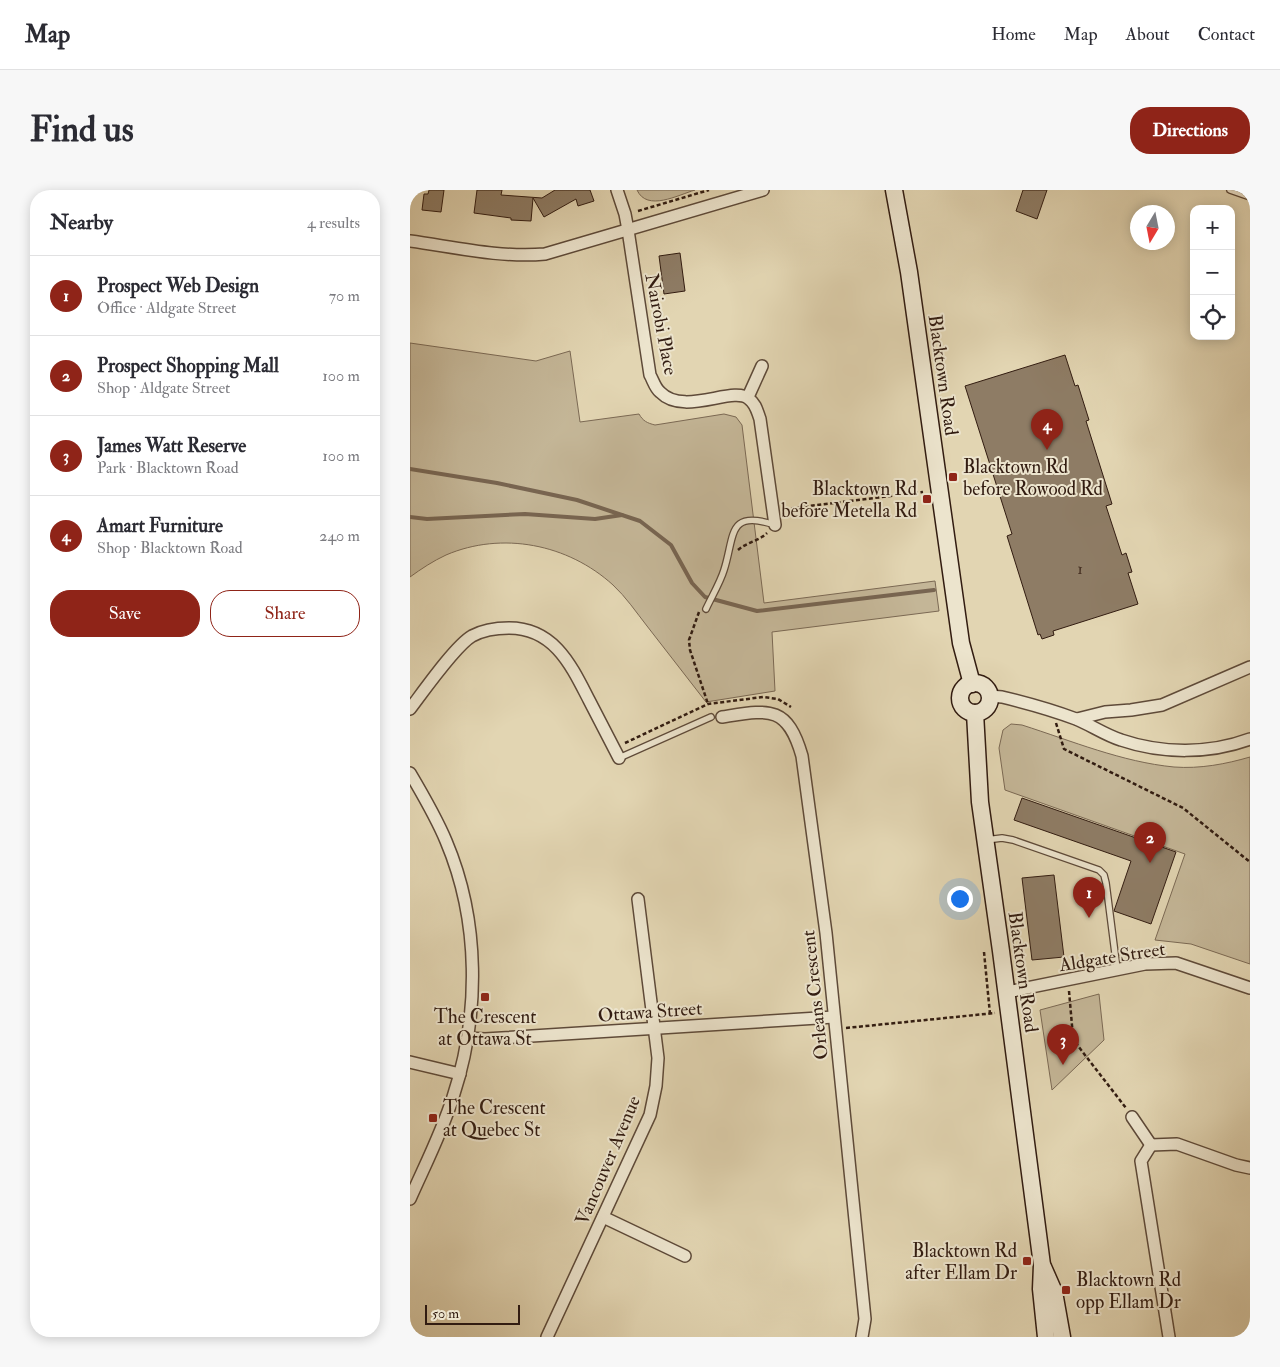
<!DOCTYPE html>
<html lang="en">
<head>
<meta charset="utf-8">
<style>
  body { margin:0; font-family:"IM FELL Double Pica",serif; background:#f7f7f7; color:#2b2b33 }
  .controls { position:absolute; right:15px; top:15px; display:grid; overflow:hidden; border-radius:10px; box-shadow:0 2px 12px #0003 }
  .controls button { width:45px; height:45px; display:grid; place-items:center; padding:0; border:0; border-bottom:1px solid #e1e1e2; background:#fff; color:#2b2b33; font:25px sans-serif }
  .compass { position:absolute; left:720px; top:15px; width:45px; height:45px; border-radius:50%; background:#fff; box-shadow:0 2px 12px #0003; rotate:190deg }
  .scale { position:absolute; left:15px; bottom:12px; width:95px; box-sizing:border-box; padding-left:5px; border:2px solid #321c11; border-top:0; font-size:14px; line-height:18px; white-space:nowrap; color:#321c11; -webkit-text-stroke:4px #ece4cd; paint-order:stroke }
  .you { position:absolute; left:549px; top:708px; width:18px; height:18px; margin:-12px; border:4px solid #fff; border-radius:50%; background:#1a73e8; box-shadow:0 0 0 8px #1a73e833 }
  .badge { display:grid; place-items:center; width:32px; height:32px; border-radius:50%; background:#8f2418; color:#fff; font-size:16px; font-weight:700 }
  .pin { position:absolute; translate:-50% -41px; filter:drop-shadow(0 1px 2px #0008) }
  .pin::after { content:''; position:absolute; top:26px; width:18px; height:15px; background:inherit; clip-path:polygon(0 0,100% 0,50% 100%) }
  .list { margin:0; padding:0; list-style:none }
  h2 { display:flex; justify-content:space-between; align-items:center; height:65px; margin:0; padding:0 20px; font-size:21px }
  h2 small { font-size:16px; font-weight:400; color:#7c7c81 }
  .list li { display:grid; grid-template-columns:32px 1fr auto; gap:15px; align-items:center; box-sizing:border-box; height:80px; padding:0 20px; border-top:1px solid #e1e1e2 }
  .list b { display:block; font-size:19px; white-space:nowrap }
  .list p { margin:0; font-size:16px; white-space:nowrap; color:#7c7c81 }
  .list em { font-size:16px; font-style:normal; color:#7c7c81 }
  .actions { display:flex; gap:10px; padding:15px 20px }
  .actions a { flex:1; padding:11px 0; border:1px solid #8f2418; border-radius:20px; text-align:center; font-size:18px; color:#8f2418 }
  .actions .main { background:#8f2418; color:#fff }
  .icon { flex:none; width:28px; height:28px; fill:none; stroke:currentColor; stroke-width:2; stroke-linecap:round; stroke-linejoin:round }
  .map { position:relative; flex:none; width:840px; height:1147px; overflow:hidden; border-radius:20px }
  header { display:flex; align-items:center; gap:30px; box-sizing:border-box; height:70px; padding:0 25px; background:#fff; border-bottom:1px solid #e1e1e2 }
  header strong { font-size:24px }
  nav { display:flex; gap:28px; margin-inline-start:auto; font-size:18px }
  .intro { display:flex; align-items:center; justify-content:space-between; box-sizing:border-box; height:120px; padding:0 30px }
  h1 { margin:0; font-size:35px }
  .button { padding:12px 22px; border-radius:20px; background:#8f2418; color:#fff; font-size:18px; font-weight:700 }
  main { display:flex; gap:30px; padding:0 30px }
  aside { flex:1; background:#fff; border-radius:20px; box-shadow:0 2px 12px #0003 }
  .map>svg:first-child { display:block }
  .green { fill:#c4b697; stroke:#7b6954 }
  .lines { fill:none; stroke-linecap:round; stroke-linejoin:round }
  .stream { stroke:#786551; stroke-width:4 }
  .building { fill:#8e7c65; stroke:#321c11 }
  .lane-casing { stroke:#5e4a39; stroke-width:8 }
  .street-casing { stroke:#5e4a39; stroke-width:14 }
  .secondary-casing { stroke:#321c11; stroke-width:19 }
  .path { stroke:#321c11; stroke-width:2.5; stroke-dasharray:4 2.5; stroke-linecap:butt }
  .lane { stroke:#ece4cd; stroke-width:5.5 }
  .street { stroke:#ece4cd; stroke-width:11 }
  .secondary { stroke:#ece4cd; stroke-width:16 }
  .poi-dot { fill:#8f2418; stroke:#ece4cd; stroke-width:2 }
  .labels { text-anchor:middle; stroke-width:4; stroke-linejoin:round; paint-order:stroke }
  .number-label { font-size:16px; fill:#493426 }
  .street-label { font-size:19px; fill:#321c11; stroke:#ece4cd }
  .poi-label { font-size:19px; fill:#321c11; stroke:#ece4cd; text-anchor:start }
</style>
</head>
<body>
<header>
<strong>Map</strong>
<nav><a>Home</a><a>Map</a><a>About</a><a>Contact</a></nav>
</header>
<div class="intro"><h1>Find us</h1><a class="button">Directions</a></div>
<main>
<aside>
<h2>Nearby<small>4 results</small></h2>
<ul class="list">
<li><span class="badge">1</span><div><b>Prospect Web Design</b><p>Office · Aldgate Street</p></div><em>70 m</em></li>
<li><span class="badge">2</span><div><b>Prospect Shopping Mall</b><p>Shop · Aldgate Street</p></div><em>100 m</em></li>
<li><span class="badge">3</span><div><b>James Watt Reserve</b><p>Park · Blacktown Road</p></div><em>100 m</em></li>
<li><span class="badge">4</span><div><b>Amart Furniture</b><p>Shop · Blacktown Road</p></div><em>240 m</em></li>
</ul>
<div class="actions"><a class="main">Save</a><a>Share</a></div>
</aside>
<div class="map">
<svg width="840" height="1147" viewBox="0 0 840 1147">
  <rect width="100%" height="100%" fill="#e2d5b2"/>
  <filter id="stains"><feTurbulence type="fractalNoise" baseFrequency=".004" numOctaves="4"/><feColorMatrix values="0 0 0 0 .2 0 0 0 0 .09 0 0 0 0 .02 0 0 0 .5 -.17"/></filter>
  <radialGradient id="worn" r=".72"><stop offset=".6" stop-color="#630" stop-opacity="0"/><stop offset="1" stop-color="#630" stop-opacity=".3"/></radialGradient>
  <g class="green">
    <path d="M227,0H285C268,5 237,22 227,0Z"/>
    <path d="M0,153L126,171L160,161L170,232L229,224C233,231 237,233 245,235L314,224L326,227L332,235L354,413L525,391L529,421L362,442L365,501L296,512C276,487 257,461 237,436C226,422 216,407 203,395C158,354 92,341 36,365C23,371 11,379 0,387Z"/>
    <path d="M601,534L612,535C662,551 712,572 764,577C790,579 816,574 840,567V774L781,754L745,750L775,664L595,600L589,558L593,540Z"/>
    <path d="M689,804L694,850L642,900L630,820Z"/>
  </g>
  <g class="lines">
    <g class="stream">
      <path d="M0,279L87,293L167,310L230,331L261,355L282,393L295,407L347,421L524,400"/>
      <path d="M0,327L17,329L115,324L185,329L212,325"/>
    </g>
  </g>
  <g class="building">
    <path d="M19,0H34L31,22L12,20L14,4H18Z"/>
    <path d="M67,0H92L91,5L132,8L145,0H180L184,11L168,16L166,9L134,27L123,8L121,31L101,30V28L64,23Z"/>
    <path d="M613,0H637L627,29L606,21Z"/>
    <path d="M270,63L275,101L254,104L249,66Z"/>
    <path d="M655,165L665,196L668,195L679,230L676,231L702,314L696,316L712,365L716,363L722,382L718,383L728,414L643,441L644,445L632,449L630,444L628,445L597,346L602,344L555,196Z"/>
    <path d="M612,608L766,662L741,734L704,721L721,671L604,630Z"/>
    <path d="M644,685L654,767L622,770L612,688Z"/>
  </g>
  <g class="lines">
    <defs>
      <g id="lane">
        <path d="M820,0L840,7"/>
        <path d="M296,419C302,406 310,393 314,380C325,346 317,319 365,335"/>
        <path d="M209,568L301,527"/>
        <path d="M576,650L592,648L603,650L689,680L694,685L696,693L707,779"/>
      </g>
      <g id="street">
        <path d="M207,0L215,24L218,40L240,185C243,190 245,198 250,202C274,227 323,195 339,209C346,214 347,221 350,229L365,335"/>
        <path d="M0,51C44,57 90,68 135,64L353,0"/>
        <path d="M338,207L352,176"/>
        <path d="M580,506L592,507C617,513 642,520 666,529C681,535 695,545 711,550C752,564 800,564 840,549"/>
        <path d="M0,519C13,502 45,456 62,446C73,440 87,438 99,438C144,438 161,475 179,510C189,529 199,549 209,568"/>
        <path d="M312,527C358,520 377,514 392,566L416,743L455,1129L452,1147"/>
        <path d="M667,529L695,522L721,520L752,515L840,477"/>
        <path d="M0,583C13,605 26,627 36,651C70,731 70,825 43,907C32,942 15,975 0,1009"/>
        <path d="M597,802L735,774L766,773L840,798"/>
        <path d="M58,848L75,849L424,827"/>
        <path d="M0,872L50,884"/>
        <path d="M722,927L741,955"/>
        <path d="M741,955L731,971L759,1147"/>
        <path d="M741,955L767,954L826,975L840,978"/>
        <path d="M193,1027L275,1066"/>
        <path d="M137,1147L240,925L246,896L248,868L228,709"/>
      </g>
      <g id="secondary">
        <path d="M484,0L499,82L551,453L562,494"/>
        <circle cx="565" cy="508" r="15"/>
        <path d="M565,523L570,612L591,761L632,1075L631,1099L636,1147"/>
        <path d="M633,1077L644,1102L652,1147"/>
      </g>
    </defs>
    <use href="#lane" class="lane-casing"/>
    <use href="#street" class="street-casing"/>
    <use href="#secondary" class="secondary-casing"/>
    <g class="path">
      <path d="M228,21L299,0"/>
      <path d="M375,319L513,302"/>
      <path d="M328,360C337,352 349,351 357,343"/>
      <path d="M289,422L279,450L280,460L298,514"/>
      <path d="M646,533L654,559L773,618L840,672"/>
      <path d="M215,553L298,514L353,507L368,509L381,517"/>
      <path d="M574,762L580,824"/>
      <path d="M659,801L663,847L668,856L716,918"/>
      <path d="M436,838L585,823"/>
    </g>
    <use href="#lane" class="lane"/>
    <use href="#street" class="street"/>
    <use href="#secondary" class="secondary"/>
  </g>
  <g class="poi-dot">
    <rect x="538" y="282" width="10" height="10" rx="2.5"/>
    <rect x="512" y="304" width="10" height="10" rx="2.5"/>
    <rect x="70" y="802" width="10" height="10" rx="2.5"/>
    <rect x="18" y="923" width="10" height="10" rx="2.5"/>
    <rect x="612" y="1066" width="10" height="10" rx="2.5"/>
    <rect x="651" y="1095" width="10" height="10" rx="2.5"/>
  </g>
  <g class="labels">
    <g class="number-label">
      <text x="670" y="384">1</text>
    </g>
    <g class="street-label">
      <text transform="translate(252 134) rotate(79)" y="7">Nairobi Place</text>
      <text transform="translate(534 185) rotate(82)" y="7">Blacktown Road</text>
      <text transform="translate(702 766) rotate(-9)" y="7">Aldgate Street</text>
      <text transform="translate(614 782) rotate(82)" y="7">Blacktown Road</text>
      <text transform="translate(404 805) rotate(-96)" y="7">Orleans Crescent</text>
      <text transform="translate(240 821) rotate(-4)" y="7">Ottawa Street</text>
      <text transform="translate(197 970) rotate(-67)" y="7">Vancouver Avenue</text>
    </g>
    <g class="poi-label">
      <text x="553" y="283">Blacktown Rd<tspan x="553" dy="22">before Rowood Rd</tspan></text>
      <text x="507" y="305" text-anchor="end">Blacktown Rd<tspan x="507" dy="22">before Metella Rd</tspan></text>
      <text x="75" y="833" text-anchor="middle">The Crescent<tspan x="75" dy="22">at Ottawa St</tspan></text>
      <text x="33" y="924">The Crescent<tspan x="33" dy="22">at Quebec St</tspan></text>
      <text x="607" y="1067" text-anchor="end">Blacktown Rd<tspan x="607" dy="22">after Ellam Dr</tspan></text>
      <text x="666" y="1096">Blacktown Rd<tspan x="666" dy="22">opp Ellam Dr</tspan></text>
    </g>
  </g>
  <rect width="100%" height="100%" filter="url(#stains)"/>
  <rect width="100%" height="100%" fill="url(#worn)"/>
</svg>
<div class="controls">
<button>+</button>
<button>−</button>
<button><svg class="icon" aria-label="locate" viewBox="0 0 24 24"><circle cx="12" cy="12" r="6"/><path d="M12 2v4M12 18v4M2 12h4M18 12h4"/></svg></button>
</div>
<svg class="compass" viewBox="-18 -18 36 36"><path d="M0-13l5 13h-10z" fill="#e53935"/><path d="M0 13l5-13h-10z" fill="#7c7c81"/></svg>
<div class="scale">50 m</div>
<div class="you"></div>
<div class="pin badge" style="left:679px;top:728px">1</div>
<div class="pin badge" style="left:740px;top:673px">2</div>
<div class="pin badge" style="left:653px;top:875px">3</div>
<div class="pin badge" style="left:637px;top:260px">4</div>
</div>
</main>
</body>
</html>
